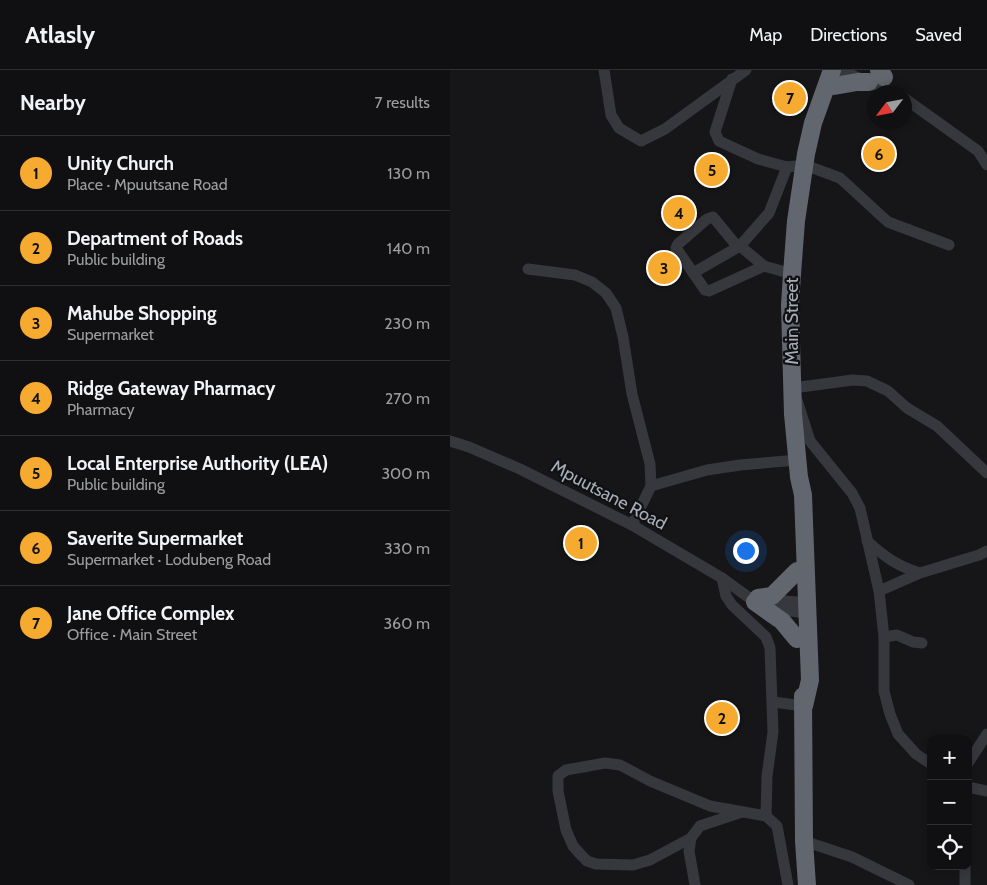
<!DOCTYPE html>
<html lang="en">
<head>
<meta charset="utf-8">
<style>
  body { margin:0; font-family:Cabin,sans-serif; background:#19191b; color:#f1f3f6 }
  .controls { position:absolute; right:15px; bottom:15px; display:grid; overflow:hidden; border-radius:10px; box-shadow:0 2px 8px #0003 }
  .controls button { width:45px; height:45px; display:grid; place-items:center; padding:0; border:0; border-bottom:1px solid #303032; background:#101012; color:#f1f3f6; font:25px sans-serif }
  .compass { position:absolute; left:417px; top:15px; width:45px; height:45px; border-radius:50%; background:#101012; box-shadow:0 2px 8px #0003; rotate:238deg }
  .you { position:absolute; left:295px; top:480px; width:18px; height:18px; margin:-12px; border:4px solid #fff; border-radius:50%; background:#1a73e8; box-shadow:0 0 0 8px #1a73e833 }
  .badge { display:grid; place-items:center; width:32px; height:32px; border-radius:50%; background:#f6aa2f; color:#111; font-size:16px; font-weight:700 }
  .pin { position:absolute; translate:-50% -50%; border:2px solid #fff; box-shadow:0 1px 5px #0006 }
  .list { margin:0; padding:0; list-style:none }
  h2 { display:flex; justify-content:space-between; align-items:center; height:65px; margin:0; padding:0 20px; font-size:21px }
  h2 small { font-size:16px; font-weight:400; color:#9c9d9f }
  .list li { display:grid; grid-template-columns:32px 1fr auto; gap:15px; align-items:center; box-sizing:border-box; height:75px; padding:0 20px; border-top:1px solid #303032 }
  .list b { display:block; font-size:19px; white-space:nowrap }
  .list p { margin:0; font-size:16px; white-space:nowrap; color:#9c9d9f }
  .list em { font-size:16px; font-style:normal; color:#9c9d9f }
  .icon { flex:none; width:28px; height:28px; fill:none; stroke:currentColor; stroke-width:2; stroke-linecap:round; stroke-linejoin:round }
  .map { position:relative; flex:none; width:537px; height:815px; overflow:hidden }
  header { display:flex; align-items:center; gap:30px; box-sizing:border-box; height:70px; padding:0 25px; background:#101012; border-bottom:1px solid #303032 }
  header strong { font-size:24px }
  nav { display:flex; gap:28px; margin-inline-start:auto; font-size:18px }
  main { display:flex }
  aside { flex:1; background:#101012 }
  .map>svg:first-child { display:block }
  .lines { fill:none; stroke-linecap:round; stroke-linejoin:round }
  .minor { stroke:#37383d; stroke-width:11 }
  .highway { stroke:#62666e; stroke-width:18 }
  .labels { text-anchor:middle; stroke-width:4.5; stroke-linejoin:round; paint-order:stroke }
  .street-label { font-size:18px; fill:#a7adb8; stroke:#111113 }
</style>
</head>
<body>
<header>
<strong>Atlasly</strong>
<nav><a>Map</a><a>Directions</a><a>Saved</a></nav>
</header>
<main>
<aside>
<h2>Nearby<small>7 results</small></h2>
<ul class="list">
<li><span class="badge">1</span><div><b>Unity Church</b><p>Place · Mpuutsane Road</p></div><em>130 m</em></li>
<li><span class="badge">2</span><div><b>Department of Roads</b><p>Public building</p></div><em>140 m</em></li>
<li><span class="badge">3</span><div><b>Mahube Shopping</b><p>Supermarket</p></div><em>230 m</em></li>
<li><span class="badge">4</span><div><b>Ridge Gateway Pharmacy</b><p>Pharmacy</p></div><em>270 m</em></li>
<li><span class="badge">5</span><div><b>Local Enterprise Authority (LEA)</b><p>Public building</p></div><em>300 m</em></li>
<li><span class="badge">6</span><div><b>Saverite Supermarket</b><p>Supermarket · Lodubeng Road</p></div><em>330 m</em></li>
<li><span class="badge">7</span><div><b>Jane Office Complex</b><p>Office · Main Street</p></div><em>360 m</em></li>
</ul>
</aside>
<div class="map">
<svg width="537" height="815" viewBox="0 0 537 815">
  <rect width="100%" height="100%" fill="#161618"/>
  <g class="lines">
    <g class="minor">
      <path d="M154,0L161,45L169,58L191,71L215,59L296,0"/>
      <path d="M389,0L444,22"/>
      <path d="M282,9L265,62L269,71L308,89L337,97L355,95L390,108L438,152L499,175"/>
      <path d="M454,28L528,81L537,95"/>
      <path d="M337,97L319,143L290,176L286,175L263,147L257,149L228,174L226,178L255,220L259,221L314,196L342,204"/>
      <path d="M78,199L125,205L142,212L156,223L166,238L173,267L182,324L200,394L201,416L182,455"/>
      <path d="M243,203L290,176L314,196"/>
      <path d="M0,371L19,377L70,399L182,455L272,508L305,532L330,540L358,543"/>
      <path d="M201,416L257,400L290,395L348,390"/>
      <path d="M417,471C435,487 447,496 470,503"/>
      <path d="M272,508L276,526L282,535L316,567L320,578L323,662L317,706L316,746"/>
      <path d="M429,521L470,503L529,485L537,481"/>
      <path d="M315,529L346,532L357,531"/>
      <path d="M434,567L447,565L463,572L472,573"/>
      <path d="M323,632L354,636"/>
      <path d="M518,693L537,664"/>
      <path d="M481,694L466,684L448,664L440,644L434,621V567L429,521L410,438L402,423L360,371L343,318L403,310L417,311L438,321L457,338L487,356L537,403"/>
      <path d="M518,717L537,721"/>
      <path d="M292,742L250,756L241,768L200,790L183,795L146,794L137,791L131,785L123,776L116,760L108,721V706L116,700L155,693L170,695L200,711L260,736L316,746L327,756L338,815"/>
      <path d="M241,768L239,781L245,815"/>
      <path d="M354,771L402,787L459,815"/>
      <path d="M515,815V796"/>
    </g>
    <g class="highway">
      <path d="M429,0L434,7"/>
      <path d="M384,16L407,12H419"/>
      <path d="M308,528L322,526L347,501"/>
      <path d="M305,532L332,551L347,569"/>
      <path d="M353,626L354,771L357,815"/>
      <path d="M354,636L360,610L353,425L349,407L343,344L340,235L342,204L346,151L356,84L363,53L382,0"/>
    </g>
  </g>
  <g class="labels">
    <g class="street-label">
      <text transform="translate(342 251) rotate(-90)" y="6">Main Street</text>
      <text transform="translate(159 425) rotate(28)" y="6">Mpuutsane Road</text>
    </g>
  </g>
</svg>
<div class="controls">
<button>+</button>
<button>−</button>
<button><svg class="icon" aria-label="locate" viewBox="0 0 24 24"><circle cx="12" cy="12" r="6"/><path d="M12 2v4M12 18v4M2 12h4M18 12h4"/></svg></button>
</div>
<svg class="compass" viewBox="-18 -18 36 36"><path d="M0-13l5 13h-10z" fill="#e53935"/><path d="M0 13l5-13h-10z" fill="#9c9d9f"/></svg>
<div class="you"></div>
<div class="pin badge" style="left:131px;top:473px">1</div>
<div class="pin badge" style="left:272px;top:648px">2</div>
<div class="pin badge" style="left:214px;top:198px">3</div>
<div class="pin badge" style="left:229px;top:143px">4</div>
<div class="pin badge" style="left:262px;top:100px">5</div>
<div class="pin badge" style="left:429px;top:84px">6</div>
<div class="pin badge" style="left:340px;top:28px">7</div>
</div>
</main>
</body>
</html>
